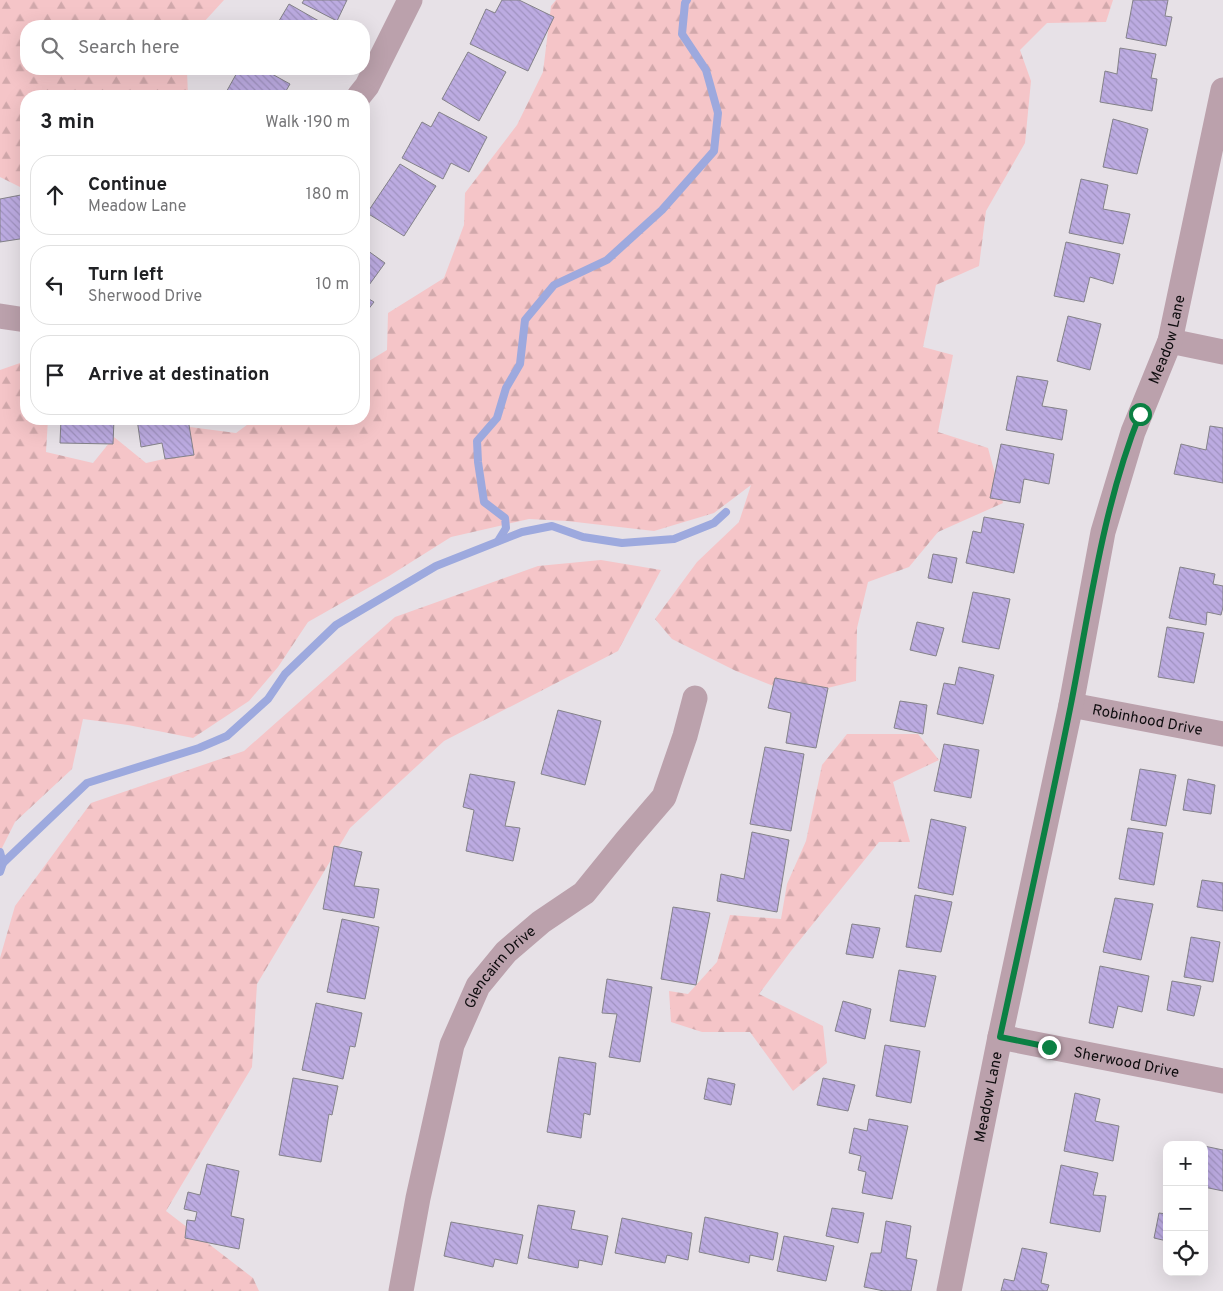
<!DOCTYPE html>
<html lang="en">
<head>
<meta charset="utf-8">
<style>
  body { margin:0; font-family:Overpass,sans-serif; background:#f2f2f2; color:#202124 }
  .controls { position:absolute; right:15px; bottom:15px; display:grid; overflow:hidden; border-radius:10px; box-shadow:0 5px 20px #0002 }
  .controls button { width:45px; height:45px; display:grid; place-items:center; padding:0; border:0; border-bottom:1px solid #e0e0e0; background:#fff; color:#202124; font:25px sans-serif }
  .stop { position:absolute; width:15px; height:15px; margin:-11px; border:4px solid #0b8043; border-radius:50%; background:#fff }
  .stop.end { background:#0b8043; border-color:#fff; box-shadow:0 1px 5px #0008 }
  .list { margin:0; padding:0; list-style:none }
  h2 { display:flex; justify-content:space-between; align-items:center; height:65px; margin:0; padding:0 20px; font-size:21px }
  h2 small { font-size:16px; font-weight:400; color:#757577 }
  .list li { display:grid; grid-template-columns:32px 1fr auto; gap:15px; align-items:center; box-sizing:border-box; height:80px; margin:0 10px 10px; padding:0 10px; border:1px solid #e0e0e0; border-radius:20px }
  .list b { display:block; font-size:19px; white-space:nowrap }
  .list p { margin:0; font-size:16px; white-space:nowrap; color:#757577 }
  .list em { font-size:16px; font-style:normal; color:#757577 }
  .icon { flex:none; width:28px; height:28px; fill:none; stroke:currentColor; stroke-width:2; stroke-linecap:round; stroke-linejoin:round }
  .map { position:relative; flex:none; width:1223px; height:1291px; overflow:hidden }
  .search { position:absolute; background:#fff; box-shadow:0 5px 20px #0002; left:20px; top:20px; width:350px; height:55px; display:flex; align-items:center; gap:12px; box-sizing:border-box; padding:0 18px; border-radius:20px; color:#757577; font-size:19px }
  .panel { position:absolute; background:#fff; box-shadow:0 5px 20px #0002; left:20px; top:90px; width:350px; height:335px; border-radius:20px }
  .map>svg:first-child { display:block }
  .forest { fill:url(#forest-firs) }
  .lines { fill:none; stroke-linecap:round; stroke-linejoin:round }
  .stream { stroke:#9da9de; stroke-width:8 }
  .building { fill:url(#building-back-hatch); stroke:#848289 }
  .street { stroke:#bba1ac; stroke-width:25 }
  .route { stroke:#0b8043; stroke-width:6 }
  .labels { text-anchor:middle; stroke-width:4.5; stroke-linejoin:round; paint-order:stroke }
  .street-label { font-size:15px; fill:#0e0c0e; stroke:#f4eff5 }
</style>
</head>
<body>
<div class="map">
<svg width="1223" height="1291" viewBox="0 0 1223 1291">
  <defs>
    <pattern id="forest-firs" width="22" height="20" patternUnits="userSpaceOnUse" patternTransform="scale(1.25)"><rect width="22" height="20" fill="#f5c5c8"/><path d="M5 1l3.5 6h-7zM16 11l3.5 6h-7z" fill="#d1a8ab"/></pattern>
    <pattern id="building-back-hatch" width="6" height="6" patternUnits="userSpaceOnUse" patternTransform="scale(1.25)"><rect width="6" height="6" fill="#bcabe1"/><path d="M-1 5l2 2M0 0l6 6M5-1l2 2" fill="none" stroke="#a092c0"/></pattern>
  </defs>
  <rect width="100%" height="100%" fill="#e7e1e7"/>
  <g class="forest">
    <path d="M0,0H224L203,23V26H26V69H189L187,71L188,96H26V190L0,177Z"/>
    <path d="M556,0H1113L1106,22L1047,23L1020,50L1031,81L1025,143L986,211L979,266L936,285L923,347L953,355L938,432L988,448L1003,503L938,532L909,567L868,582L857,628L856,681L803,694L771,685L736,671L672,639L655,619L697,562L739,522L751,485L714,513L654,531L567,521L529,519L451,537L389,576L308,622L278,667L249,701L193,738L128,725L83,719L72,769L15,822L0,852V370L20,363L26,364V419H48L46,452L93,463L114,437L146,463L173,457L190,427L236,433L255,419H364V364L387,350L388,313L444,278L464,225L465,193L517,125L543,72L551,6Z"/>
    <path d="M601,560L661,570L618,651L444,741L350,828L257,984L252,1067L166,1211L253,1278L259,1291H0V958L15,906L91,803L244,751L395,617L538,566Z"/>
    <path d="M847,734H918L939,760L893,782L910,842H879L791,951L759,994L823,1026L827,1063L793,1091L750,1032H702L671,1022L669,991L688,994L717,962L730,915L781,919L787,884L806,841L822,765Z"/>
  </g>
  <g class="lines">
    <g class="stream">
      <path d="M498,541L506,528L505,518L484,502L478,462L477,441L497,418L506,388L520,364L525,320L554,285L607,260L662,210L714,151L718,113L706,70L682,34L685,3L687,0"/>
      <path d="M0,852L3,863L0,872"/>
      <path d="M3,863L87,783L199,748L227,736L268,699L285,674L336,625L436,566L522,532L552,526L583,537L622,543L674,539L714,523L726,512"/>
    </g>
  </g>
  <g class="building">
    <path d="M304,0H347L337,21L302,3Z"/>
    <path d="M502,0H519L554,17L528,71L470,44L486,9L495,13Z"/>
    <path d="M1133,0H1168L1165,16L1172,17L1166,46L1126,38Z"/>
    <path d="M289,4L326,25L325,26H276Z"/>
    <path d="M1120,48L1156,54L1151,78L1157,79L1152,111L1100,102L1105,71L1117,74Z"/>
    <path d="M468,52L506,72L479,121L442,99Z"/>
    <path d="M239,69H263L290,84L283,96H224Z"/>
    <path d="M439,112L487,137L469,172L451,163L443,179L402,158L422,122L431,127Z"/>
    <path d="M1113,119L1148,129L1137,174L1103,167Z"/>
    <path d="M400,164L436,186L404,236L367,213Z"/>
    <path d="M1081,179L1108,185L1103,209L1130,214L1123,244L1069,233Z"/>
    <path d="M26,194V238L0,242V199Z"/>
    <path d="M1066,242L1120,254L1113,284L1090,277L1084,302L1054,296Z"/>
    <path d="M364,248L385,263L364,292Z"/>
    <path d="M364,296L374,302L364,315Z"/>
    <path d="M1068,316L1101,324L1090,370L1057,361Z"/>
    <path d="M1017,376L1048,381L1042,406L1067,410L1062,440L1006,430Z"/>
    <path d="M61,419H114L113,444L60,443Z"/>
    <path d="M137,419H188L194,455L165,459L162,443L141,447Z"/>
    <path d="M1210,426L1223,428V483L1174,474L1181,444L1206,450Z"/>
    <path d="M1001,444L1054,454L1049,484L1024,479L1020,503L990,498Z"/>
    <path d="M984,517L1024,524L1014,573L966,563L973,531L981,533Z"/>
    <path d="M933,554L957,558L952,583L928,578Z"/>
    <path d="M1180,567L1215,574L1213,584L1223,586V607L1221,615L1207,612L1206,625L1169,618Z"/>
    <path d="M973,592L1010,599L999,649L962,642Z"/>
    <path d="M917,622L944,628L936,656L910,650Z"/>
    <path d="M1167,627L1204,633L1194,683L1158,677Z"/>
    <path d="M959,667L994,675L983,724L937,714L944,683L955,685Z"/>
    <path d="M775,678L828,688L816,748L786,743L791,713L768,708Z"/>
    <path d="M900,701L927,705L923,734L894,728Z"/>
    <path d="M558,710L601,721L585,785L541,774Z"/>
    <path d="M944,744L979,750L971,798L934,791Z"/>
    <path d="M765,747L804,754L791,831L750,824Z"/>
    <path d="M1140,769L1176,775L1166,826L1131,820Z"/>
    <path d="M470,774L515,782L505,826L520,828L513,861L466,851L474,810L463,807Z"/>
    <path d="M1188,779L1215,785L1211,814L1183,810Z"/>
    <path d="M931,819L966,827L953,895L918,888Z"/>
    <path d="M1128,828L1163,833L1154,885L1119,879Z"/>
    <path d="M752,832L789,840L777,912L717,901L721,874L744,879Z"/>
    <path d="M334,846L362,852L354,886L379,889L374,918L323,909Z"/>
    <path d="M1202,880L1223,883V911L1197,907Z"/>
    <path d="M915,895L952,902L941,952L906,947Z"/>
    <path d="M1115,898L1153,904L1141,960L1103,952Z"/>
    <path d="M673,907L710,913L696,985L661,979Z"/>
    <path d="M342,919L379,927L365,999L327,992Z"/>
    <path d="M852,924L880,928L873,958L846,954Z"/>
    <path d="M1191,937L1220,942L1213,982L1184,977Z"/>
    <path d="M1100,966L1149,976L1142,1012L1118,1006L1113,1028L1089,1023Z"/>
    <path d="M899,970L936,976L925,1027L890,1021Z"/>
    <path d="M607,979L652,987L640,1062L609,1057L617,1014L602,1013Z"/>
    <path d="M1172,981L1201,986L1194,1016L1167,1010Z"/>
    <path d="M843,1001L871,1009L865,1039L835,1031Z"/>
    <path d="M316,1003L362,1013L355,1047L350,1046L343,1079L302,1070Z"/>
    <path d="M885,1045L920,1051L911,1103L876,1096Z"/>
    <path d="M559,1057L596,1063L590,1115L584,1113L581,1138L547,1132Z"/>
    <path d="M293,1078L338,1086L332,1115L329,1114L321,1162L279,1155Z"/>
    <path d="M708,1078L735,1084L731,1105L704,1099Z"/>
    <path d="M823,1078L855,1085L848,1111L817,1105Z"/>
    <path d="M1075,1093L1100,1099L1095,1121L1119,1126L1113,1161L1064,1151Z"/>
    <path d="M869,1119L908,1126L892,1199L862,1193L866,1172L858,1170L861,1156L849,1153L854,1128L867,1131Z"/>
    <path d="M1204,1146L1223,1150V1191L1204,1187Z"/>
    <path d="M207,1164L239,1171L231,1216L244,1219L239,1249L185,1238L187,1220L195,1221L197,1212L184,1209L188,1192L200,1195Z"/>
    <path d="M1061,1165L1098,1173L1093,1195L1106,1196L1100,1232L1050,1223Z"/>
    <path d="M538,1205L575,1211L571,1229L608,1236L602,1265L579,1260L578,1268L528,1258Z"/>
    <path d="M832,1208L864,1213L858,1243L826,1236Z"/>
    <path d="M1159,1213L1167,1214V1241L1154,1238Z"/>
    <path d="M705,1217L778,1233L773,1260L750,1255L749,1263L699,1252Z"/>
    <path d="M622,1218L692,1233L688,1260L667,1255L665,1263L615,1253Z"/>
    <path d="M886,1221L911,1226L906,1258L917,1260L911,1291H884L864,1287L871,1253H881Z"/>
    <path d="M451,1222L523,1235L517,1264L495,1259L493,1267L444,1256Z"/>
    <path d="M784,1236L834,1246L826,1281L777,1271Z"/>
    <path d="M1022,1248L1047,1253L1041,1283L1049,1285L1047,1291H1001L1004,1279L1014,1281Z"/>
  </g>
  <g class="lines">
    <g class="street">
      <path d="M359,96L367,86L410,0"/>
      <path d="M0,316L26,320"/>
      <path d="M1170,341L1223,352"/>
      <path id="s1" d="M1071,705L1223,734"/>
      <path id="s2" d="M1000,1037L1223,1081"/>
      <path id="s3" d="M401,1291L418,1198L452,1045L478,986L506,952L541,922L584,893L627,840L664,797L685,736L695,698"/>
      <path id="s4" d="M949,1291L1000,1037L1071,705L1103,532L1133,432L1170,341L1223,90"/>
    </g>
  </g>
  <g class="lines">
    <path class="route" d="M1049,1047L1000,1037C1024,926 1049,815 1071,704C1090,607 1103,506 1140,414"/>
  </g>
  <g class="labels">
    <g class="street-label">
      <text dy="5" stroke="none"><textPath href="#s4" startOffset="978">Meadow Lane</textPath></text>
      <text dy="5" stroke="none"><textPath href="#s1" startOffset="78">Robinhood Drive</textPath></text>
      <text dy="5" stroke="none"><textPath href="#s3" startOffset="344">Glencairn Drive</textPath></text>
      <text dy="5" stroke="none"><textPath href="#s2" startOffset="129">Sherwood Drive</textPath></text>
      <text dy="5" stroke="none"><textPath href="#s4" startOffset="198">Meadow Lane</textPath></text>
    </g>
  </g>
</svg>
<div class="controls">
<button>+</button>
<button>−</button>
<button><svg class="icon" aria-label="locate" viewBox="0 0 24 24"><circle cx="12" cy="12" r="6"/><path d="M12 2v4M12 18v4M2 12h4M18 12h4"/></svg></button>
</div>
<div class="stop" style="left:1140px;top:414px"></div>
<div class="stop end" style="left:1049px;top:1047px"></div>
<div class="search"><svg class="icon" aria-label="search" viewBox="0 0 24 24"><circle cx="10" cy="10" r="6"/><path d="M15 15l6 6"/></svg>Search here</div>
<section class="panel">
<h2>3 min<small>Walk · 190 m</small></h2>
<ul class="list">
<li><svg class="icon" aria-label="ahead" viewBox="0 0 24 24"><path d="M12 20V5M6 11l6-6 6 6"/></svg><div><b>Continue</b><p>Meadow Lane</p></div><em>180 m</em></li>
<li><svg class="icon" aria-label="left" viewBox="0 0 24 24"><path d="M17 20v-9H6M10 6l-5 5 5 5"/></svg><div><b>Turn left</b><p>Sherwood Drive</p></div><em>10 m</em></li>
<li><svg class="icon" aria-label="arrive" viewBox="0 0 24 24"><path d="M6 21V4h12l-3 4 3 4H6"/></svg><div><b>Arrive at destination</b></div></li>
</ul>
</section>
</div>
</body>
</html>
